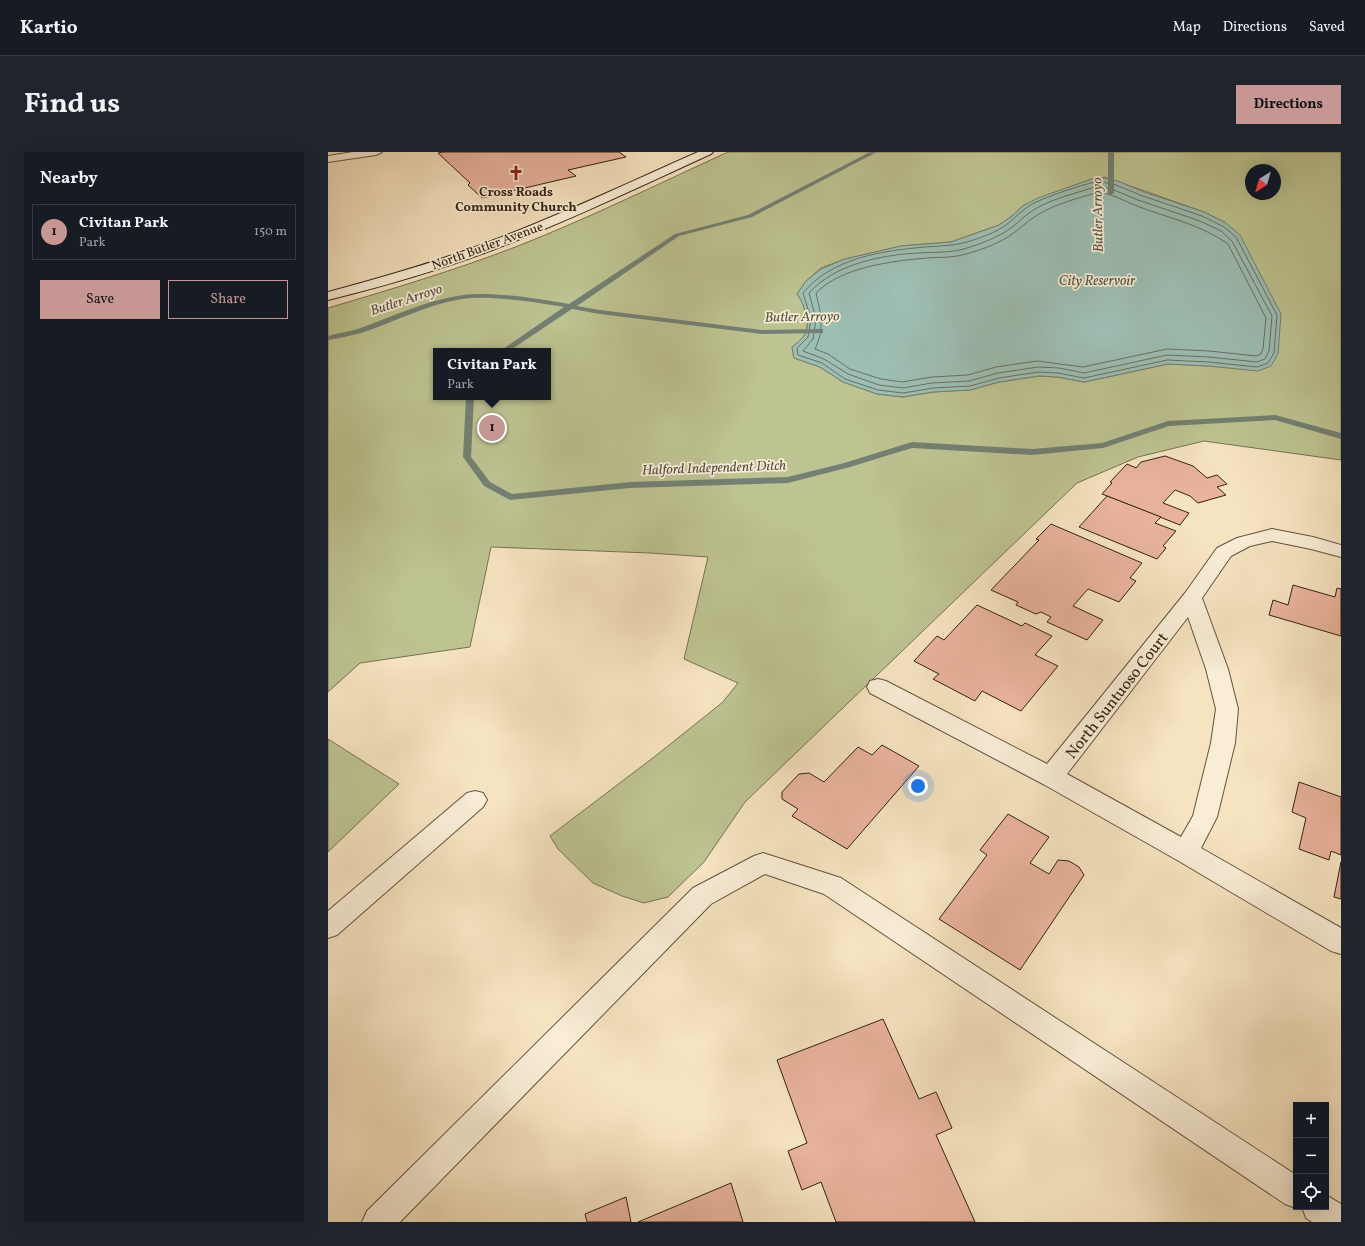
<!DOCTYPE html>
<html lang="en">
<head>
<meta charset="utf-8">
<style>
  body { margin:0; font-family:Vollkorn,serif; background:#20242c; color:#f1f3f6 }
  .controls { position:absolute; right:12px; bottom:12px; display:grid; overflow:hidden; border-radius:0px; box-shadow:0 4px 16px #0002 }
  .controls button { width:36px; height:36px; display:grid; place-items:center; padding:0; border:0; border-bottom:1px solid #363941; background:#171b24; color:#f1f3f6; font:20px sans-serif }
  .compass { position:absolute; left:917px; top:12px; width:36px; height:36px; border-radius:50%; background:#171b24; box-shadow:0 4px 16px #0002; rotate:217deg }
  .you { position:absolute; left:590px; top:634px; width:14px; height:14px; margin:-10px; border:3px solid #fff; border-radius:50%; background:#1a73e8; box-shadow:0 0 0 6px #1a73e833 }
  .badge { display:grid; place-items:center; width:26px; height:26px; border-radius:50%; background:#c59692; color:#111; font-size:13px; font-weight:700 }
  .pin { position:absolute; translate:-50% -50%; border:2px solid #fff; box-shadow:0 1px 4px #0006 }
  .popup { position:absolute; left:105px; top:196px; width:118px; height:52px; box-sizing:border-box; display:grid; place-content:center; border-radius:0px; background:#171b24; filter:drop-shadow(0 1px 3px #0005); font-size:13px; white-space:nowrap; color:#9ea1a6 }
  .popup b { font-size:15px; color:#f1f3f6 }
  .popup::after { content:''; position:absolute; left:50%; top:100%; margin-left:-8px; border:8px solid transparent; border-top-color:#171b24 }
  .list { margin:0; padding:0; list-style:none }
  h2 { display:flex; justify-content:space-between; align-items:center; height:52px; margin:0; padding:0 16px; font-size:17px }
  h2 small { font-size:13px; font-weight:400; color:#9ea1a6 }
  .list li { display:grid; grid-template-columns:26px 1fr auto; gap:12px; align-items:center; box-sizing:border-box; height:56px; margin:0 8px 8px; padding:0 8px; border:1px solid #363941; border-radius:0px }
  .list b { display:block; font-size:15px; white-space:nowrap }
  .list p { margin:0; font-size:13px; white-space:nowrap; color:#9ea1a6 }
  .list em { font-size:13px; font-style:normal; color:#9ea1a6 }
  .actions { display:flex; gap:8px; padding:12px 16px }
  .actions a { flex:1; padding:9px 0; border:1px solid #c59692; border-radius:0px; text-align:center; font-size:14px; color:#c59692 }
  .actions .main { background:#c59692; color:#111 }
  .icon { flex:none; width:22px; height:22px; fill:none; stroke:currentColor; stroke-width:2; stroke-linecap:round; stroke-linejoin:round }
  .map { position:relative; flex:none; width:1013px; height:1070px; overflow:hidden; border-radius:0px }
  header { display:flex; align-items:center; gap:24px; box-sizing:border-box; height:56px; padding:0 20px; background:#171b24; border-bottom:1px solid #363941 }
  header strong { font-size:19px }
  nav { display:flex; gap:22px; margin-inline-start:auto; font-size:14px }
  .intro { display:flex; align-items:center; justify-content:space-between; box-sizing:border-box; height:96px; padding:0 24px }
  h1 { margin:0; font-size:28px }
  .button { padding:10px 18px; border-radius:0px; background:#c59692; color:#111; font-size:14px; font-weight:700 }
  main { display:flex; gap:24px; padding:0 24px }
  aside { flex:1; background:#171b24; border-radius:0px; box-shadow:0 4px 16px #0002 }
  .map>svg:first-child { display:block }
  .green { fill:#bdc391; stroke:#787252; fill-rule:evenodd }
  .water { fill:#9dbeb3; stroke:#738073 }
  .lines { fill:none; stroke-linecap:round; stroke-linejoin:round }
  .shore { stroke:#687063; stroke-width:1 }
  .stream { fill:#738073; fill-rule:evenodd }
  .building { fill:#e9b39c; stroke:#332213 }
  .service-casing { stroke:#64523e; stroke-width:2 }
  .minor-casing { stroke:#64523e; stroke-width:2 }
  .secondary-casing { stroke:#332213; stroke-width:2 }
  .service { fill:#f9edd6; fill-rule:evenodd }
  .minor { fill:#f9edd6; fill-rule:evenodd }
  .secondary { fill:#f9edd6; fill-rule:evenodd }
  .labels { text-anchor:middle; stroke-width:3.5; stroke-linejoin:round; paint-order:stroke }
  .far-poi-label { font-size:13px; font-weight:bold; fill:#332213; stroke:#f9edd6 }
  .far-street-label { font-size:13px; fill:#332213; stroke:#f9edd6 }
  .far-water-label { font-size:14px; font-style:italic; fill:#535143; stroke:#f9edd6 }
  .street-label { font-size:16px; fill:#332213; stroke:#f9edd6 }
</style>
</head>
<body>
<header>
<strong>Kartio</strong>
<nav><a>Map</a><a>Directions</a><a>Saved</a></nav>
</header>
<div class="intro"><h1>Find us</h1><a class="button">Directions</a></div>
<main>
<aside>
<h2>Nearby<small></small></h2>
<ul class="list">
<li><span class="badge">1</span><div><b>Civitan Park</b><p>Park</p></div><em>150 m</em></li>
</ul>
<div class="actions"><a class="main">Save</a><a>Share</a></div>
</aside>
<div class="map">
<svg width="1013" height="1070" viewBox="0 0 1013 1070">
  <rect width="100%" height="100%" fill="#f6e3c0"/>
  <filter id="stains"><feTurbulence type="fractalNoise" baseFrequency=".005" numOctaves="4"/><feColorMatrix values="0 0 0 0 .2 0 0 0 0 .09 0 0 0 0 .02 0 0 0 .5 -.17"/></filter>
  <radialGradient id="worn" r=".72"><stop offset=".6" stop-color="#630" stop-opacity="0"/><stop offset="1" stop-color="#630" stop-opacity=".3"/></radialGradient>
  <g class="green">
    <path d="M400,0H1013V308L876,289L810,305L749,331L417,650L376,710L340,745L316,751L294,744L265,731L230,697L222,684L330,602L395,550L410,531L356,507L380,405L322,401L163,395L142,495L32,511L0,540V156C64,137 128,118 190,94C261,66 330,32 400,0ZM923,18H947V42H923ZM777,25L876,60L898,71L880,214L840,212L756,230L729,225L711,224L671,230L642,238L605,240L575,245L549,242L515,230L492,215L466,206L464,195C468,192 473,188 476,184C484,173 476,151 469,142L478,129L493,116L517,107L573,94L623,90L671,73L684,64L696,53ZM108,199H220V245H108Z"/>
    <path d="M0,587L71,632L0,700Z"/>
  </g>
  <path class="water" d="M769,25L790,29L813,39L876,60L898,71L912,83L953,162L950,202L943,214L930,219L880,214L840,212L756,230L730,225L711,224L671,230L642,238L605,240L575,245L549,242L515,230L492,215L466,206L464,195C468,192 473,188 476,184C484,174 476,151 469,142L478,129L493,117L517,107L573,94L623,90L671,73L684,64L696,53L710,46Z"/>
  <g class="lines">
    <g class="shore">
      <path d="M770,29L788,33L812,43L874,64L896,75L908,85L949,163L946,201L940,211L929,215L881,210L839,208L756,226L730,221L710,220L671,226L642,234L605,236L575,241L550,238L517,227L494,211L470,203L469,196L480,185L483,167L475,141C504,106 553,99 597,95C612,94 624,94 639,90C652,86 667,81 678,73C687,66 694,58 704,52C725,42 748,35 770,29Z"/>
      <path d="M770,34L786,38L810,48L872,69L893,79L904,89L944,164L941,199L937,207L929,210L881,205L839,203L756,221L731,216L710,215L670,221L641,229L604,231L575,236L551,233L520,222L496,207L475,199L485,187L488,167L481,141C507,112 553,103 590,101C605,100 621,101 636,97C652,92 669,86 683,76C691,70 698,62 707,57C726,46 749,41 770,34Z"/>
      <path d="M771,40C785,42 796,49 809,54C840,66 872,72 900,92L938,166L935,197L933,202L928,204L881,199L839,197L755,215L709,209L668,215L640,223L604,225L574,230L553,227L522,217L500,202L487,197C497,176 493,163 488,141C513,115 564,109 599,106C612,105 624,106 638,102C652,98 667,93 680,85C691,78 700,68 711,62C730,51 751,46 771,40Z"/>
    </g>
    <g class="stream">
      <path d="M542,0H549L424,65L351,84L249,154L272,158L434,178L492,177H495V181L434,182L272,162L244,157L181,199H172L236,155C208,150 161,143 133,147C98,153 66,170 33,181C22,184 11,186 0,188V184C10,181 20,180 30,177C64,165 98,148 135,143C164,139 211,147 241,152L347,82L420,63Z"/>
      <path d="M780,0H786V41L783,43L780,41Z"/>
      <path d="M138,245H146L143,305L162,330L184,342L302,330L460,325L516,311L584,290L704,297L774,291L840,269L947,263L1013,281V287L947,268L841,274L775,296L704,303L584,296L522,315L460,331L302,336L182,348L156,334L135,305Z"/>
    </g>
  </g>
  <g class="building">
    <path d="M115,0H291L298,5L240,18L248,24L154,46L140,33L142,31L110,1Z"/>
    <path d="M837,304L865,314L879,326L889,323L899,332L889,335L898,343L870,351L862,344L847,338L835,351L861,361L852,373L774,342L784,331L782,330L799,312L808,316L813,310Z"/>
    <path d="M779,344L833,365L827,371L848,379L835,394L838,396L829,407L751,375Z"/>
    <path d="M723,372L814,411L802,426L808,429L791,450L760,437L745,454L775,468L759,488L719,470L723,465L713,460L708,462L688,453L690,450L663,438L711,388L708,387Z"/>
    <path d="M965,433L1007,445L1009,436L1013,437V484L941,463L945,448L960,453Z"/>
    <path d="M649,453L694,474L697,471L724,484L707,503L730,514L693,559L654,539L647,549L605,527L611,522L586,509L609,484L616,488Z"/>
    <path d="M554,593L591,614L519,697L464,664L470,657L454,647V640L471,622L481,621L496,630L530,595L544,603Z"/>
    <path d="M971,630L1013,645V703L1003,699L1001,708L971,697L978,666L964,660Z"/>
    <path d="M680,662L721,685L702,711L721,722L730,708L741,709L751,715L756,723L692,818L611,767L659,703L652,698Z"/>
    <path d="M1013,710V747L1006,745Z"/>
    <path d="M555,867L591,947L608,940L624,976L608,983L647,1070H508L493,1030L474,1038L460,999L479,991L449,908Z"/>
    <path d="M403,1031L415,1070H310Z"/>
    <path d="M298,1045L303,1070H259L257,1062Z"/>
  </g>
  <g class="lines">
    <defs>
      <g id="service">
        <path d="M147,639L155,641L159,648L155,655L9,783L0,786V759L139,641Z"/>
        <path d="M435,701L513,726L968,1023V1055H971L968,1056L957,1052L496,742L437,722L383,752L72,1070H34L39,1059L365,736L426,704Z"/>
        <path d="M998,1043L1013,1052V1070H984L978,1066L974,1055H998Z"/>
      </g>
      <g id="minor">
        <path d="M25,0H54L48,3L0,10V4Z"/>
        <path d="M944,377L985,385L1013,393V405L983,397L944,389L922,394L903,404L874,446L900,517L910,557L907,591L889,665L873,696L1013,776V802L1003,799L849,708L715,632L542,541L539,535L542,529L550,527L558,529L719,612L857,441L889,396L909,386ZM860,465L878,517L888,557L883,591L865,664L853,685L739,622Z"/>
      </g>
      <path id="secondary" d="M370,0H385L383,2C315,33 247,66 177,93C120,116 60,133 0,148V140C56,125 112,109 166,88C235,62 302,30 370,0Z"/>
    </defs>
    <use href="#service" class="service-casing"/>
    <use href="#minor" class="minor-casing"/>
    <use href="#secondary" class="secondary-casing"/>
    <use href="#service" class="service"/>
    <use href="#minor" class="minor"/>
    <use href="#secondary" class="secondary"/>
  </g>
  <defs>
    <symbol id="church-bare" viewBox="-9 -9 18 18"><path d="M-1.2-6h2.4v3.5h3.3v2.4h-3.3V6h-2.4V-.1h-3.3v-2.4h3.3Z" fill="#8f2418" stroke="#f9edd6" stroke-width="2.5" paint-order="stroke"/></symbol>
  </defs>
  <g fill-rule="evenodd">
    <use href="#church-bare" x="177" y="10" width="22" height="22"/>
  </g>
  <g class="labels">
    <g class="far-poi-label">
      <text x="188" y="44">Cross Roads<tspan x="188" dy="15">Community Church</tspan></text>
    </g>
    <g class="far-street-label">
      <text transform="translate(159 93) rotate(-20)" y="5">North Butler Avenue</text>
    </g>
    <g class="far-water-label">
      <text transform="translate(769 63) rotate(-91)" y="5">Butler Arroyo</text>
      <text x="769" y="133">City Reservoir</text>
      <text transform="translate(78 147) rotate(-18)" y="5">Butler Arroyo</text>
      <text transform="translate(474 164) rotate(-1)" y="5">Butler Arroyo</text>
      <text transform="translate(386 315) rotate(-2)" y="5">Halford Independent Ditch</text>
    </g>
    <g class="street-label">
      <text transform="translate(788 543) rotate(-52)" y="6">North Suntuoso Court</text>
    </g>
  </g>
  <rect width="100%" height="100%" filter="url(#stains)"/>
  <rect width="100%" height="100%" fill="url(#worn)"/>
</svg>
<div class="controls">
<button>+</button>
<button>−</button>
<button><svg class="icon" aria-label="locate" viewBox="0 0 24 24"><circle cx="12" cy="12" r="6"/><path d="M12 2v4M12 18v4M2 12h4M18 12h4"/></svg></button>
</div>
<svg class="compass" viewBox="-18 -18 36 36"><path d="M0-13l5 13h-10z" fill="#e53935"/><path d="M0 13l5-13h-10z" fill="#9ea1a6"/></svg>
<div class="you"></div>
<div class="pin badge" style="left:164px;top:276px">1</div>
<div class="popup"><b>Civitan Park</b>Park</div>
</div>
</main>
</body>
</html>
